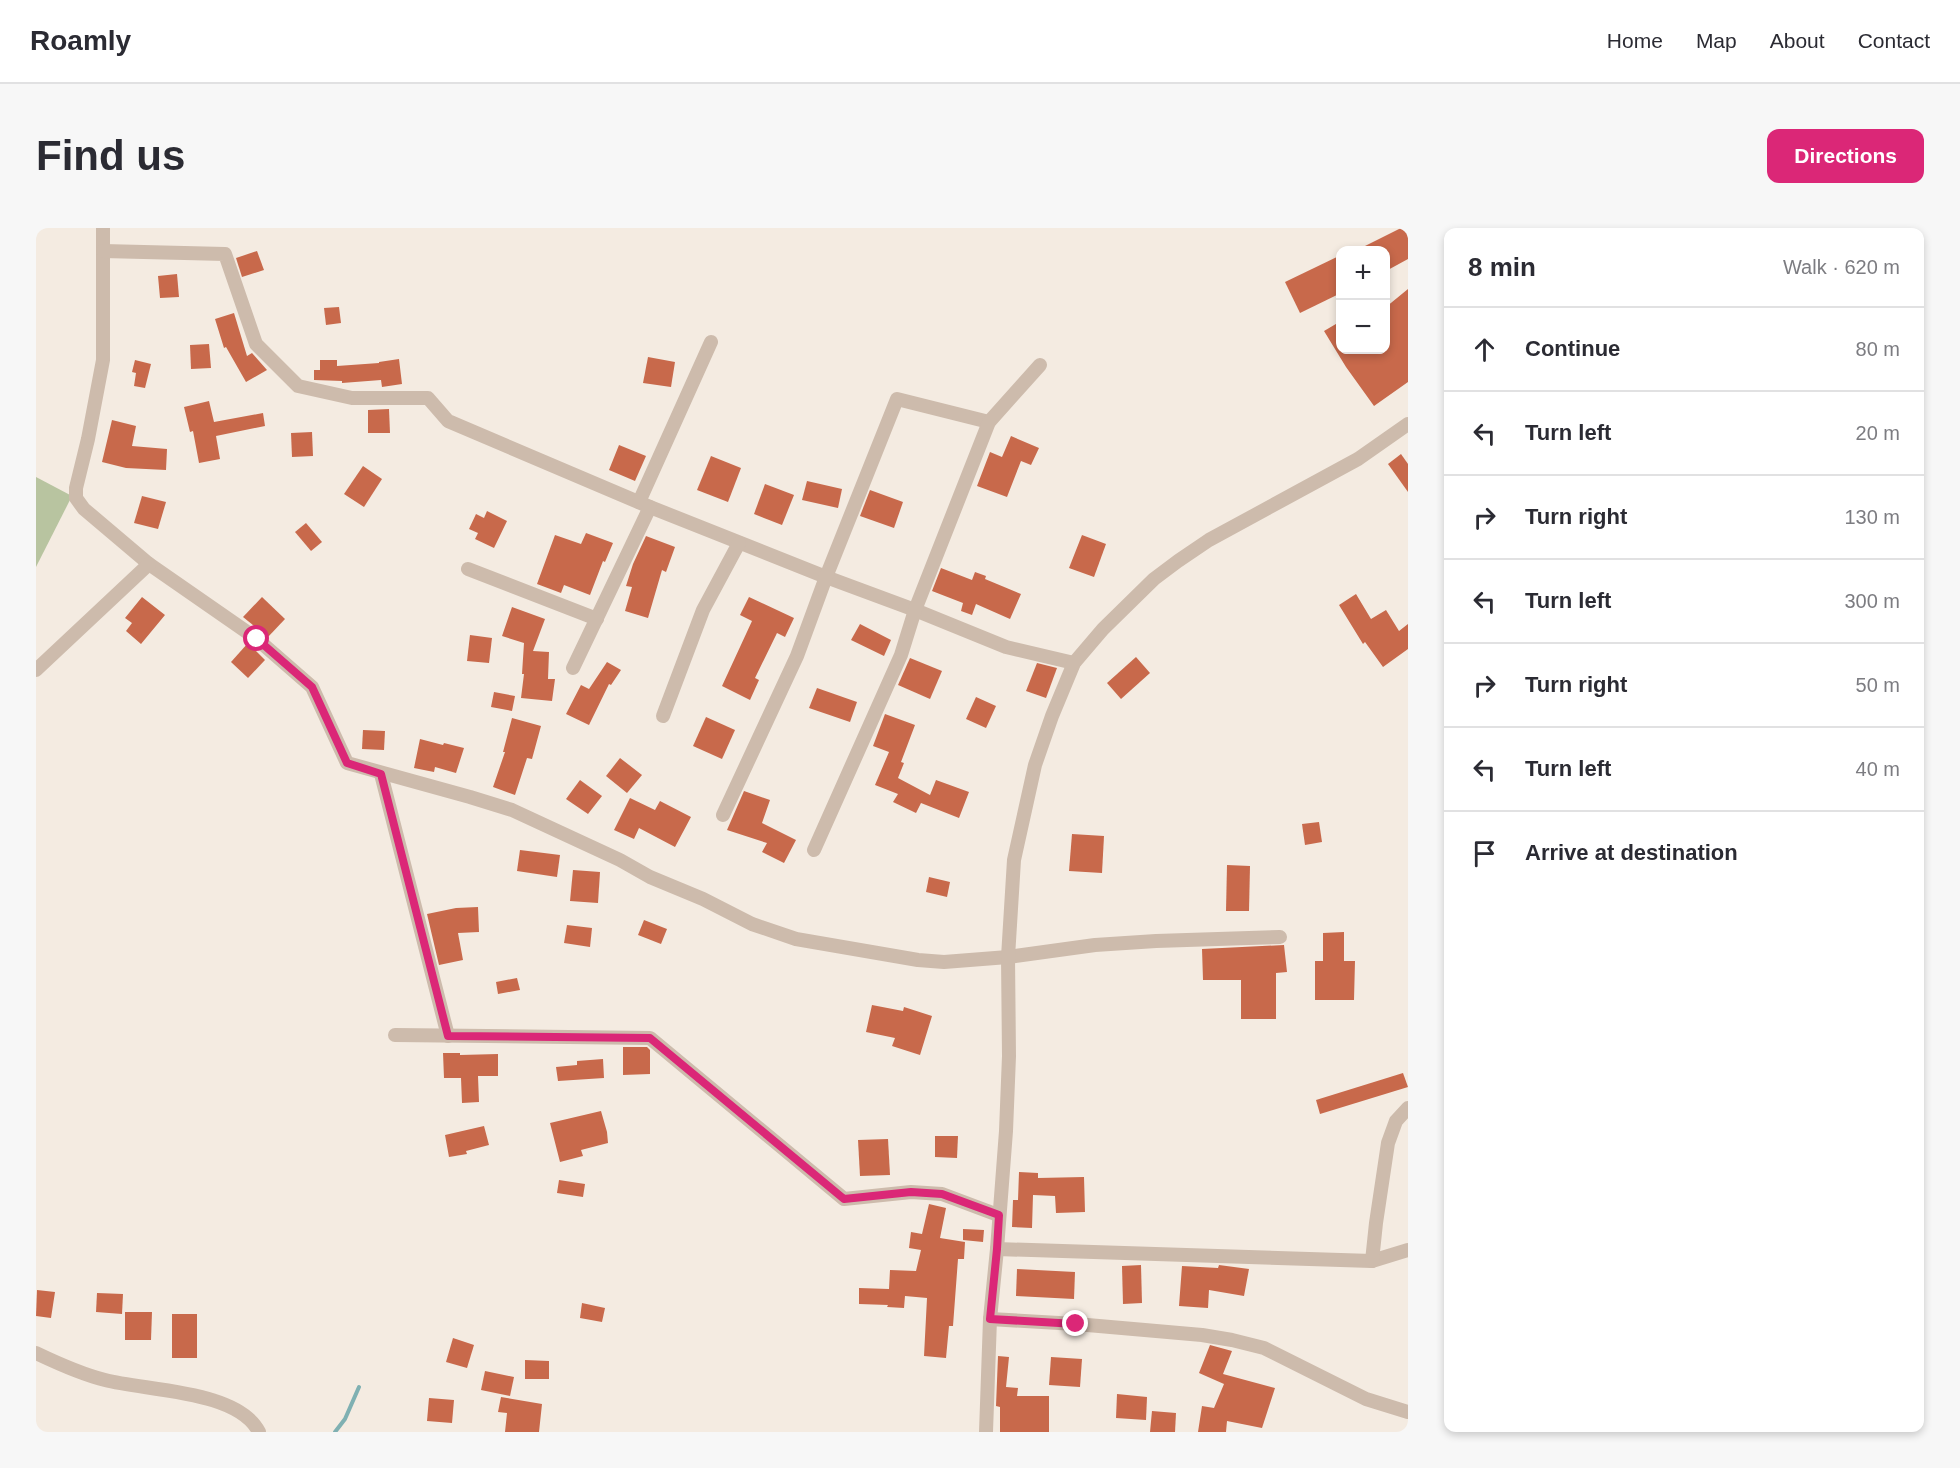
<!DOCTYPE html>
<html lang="en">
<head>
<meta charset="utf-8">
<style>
  body { margin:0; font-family:Arial,sans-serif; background:#f7f7f7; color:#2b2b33 }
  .controls { position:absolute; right:18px; top:18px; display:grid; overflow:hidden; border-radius:12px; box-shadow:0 3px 9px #0003 }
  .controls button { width:54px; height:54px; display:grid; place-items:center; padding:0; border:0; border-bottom:2px solid #e1e1e2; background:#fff; color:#2b2b33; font:30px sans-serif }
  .stop { position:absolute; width:18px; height:18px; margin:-14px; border:4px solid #db2777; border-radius:50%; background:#fff }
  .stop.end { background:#db2777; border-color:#fff; box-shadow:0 2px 6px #0008 }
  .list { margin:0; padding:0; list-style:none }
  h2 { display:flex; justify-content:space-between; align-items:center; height:78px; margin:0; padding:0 24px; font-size:26px }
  h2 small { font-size:20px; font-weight:400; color:#7c7c81 }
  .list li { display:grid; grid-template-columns:39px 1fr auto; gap:18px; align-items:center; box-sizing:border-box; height:84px; padding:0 24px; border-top:2px solid #e1e1e2 }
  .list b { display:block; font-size:22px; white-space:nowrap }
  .list em { font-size:20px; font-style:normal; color:#7c7c81 }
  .icon { flex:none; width:33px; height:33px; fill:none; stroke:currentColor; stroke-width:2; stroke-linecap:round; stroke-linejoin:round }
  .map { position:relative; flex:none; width:1372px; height:1204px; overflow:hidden; border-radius:12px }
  header { display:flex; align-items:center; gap:36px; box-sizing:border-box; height:84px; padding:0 30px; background:#fff; border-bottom:2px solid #e1e1e2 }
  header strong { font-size:28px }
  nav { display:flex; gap:33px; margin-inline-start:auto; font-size:21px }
  .intro { display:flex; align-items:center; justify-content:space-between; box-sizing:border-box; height:144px; padding:0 36px }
  h1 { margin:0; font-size:42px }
  .button { padding:15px 27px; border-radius:12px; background:#db2777; color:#fff; font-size:21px; font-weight:700 }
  main { display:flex; gap:36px; padding:0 36px }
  aside { flex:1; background:#fff; border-radius:12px; box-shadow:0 3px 9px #0003 }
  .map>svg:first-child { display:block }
  .green { fill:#b8c4a0 }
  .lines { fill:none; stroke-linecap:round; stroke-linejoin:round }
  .stream { stroke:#7fb0b2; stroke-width:4 }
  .building { fill:#c8694b }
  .minor { stroke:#cdbbac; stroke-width:14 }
  .route { stroke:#db2777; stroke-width:8 }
</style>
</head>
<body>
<header>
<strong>Roamly</strong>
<nav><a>Home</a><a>Map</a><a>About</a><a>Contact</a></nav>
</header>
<div class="intro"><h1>Find us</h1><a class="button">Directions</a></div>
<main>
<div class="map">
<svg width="1372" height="1204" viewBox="0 0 1372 1204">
  <rect width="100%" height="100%" fill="#f4ebe1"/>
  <path class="green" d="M0,249L36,268L0,339Z"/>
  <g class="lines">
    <path class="stream" d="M299,1204L309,1191L323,1159"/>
  </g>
  <g class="building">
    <path d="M1365,0H1372V31L1350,43V22H1321Z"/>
    <path d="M221,23L228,42L206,49L200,30Z"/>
    <path d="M1305,27V65L1264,85L1249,54Z"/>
    <path d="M141,46L143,69L124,70L122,48Z"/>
    <path d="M1372,61V154L1338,178L1310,139L1288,103L1305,93V122H1350V79Z"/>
    <path d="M303,79L305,95L290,97L288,80Z"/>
    <path d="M198,85L211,128L216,125L231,142L210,154L190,119L188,120L179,91Z"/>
    <path d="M173,116L175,140L155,141L154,117Z"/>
    <path d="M612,129L639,134L635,159L607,155Z"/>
    <path d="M363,131L366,156L346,159L345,152L306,155V153L278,152V142H284V132H301V138L343,135V134Z"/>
    <path d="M99,132L115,136L109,160L98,158L100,145L96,144Z"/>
    <path d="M173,173L178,194L227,185L229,198L180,208L184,231L163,235L157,203L154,204L148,179Z"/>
    <path d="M353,181L354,205H332V182Z"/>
    <path d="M76,192L100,198L96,218L131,221L130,242L90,240L66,234Z"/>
    <path d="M276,204L277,228L256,229L255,205Z"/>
    <path d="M975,208L1003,220L995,237L985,233L971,269L941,258L954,224L966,229Z"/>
    <path d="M583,217L610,228L599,253L573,242Z"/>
    <path d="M1365,226L1372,236V264L1352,236Z"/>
    <path d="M675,228L705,240L692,274L661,262Z"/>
    <path d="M327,238L346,251L328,279L308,266Z"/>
    <path d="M771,253L806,261L802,280L766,272Z"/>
    <path d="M729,256L758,267L746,297L718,286Z"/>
    <path d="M834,262L867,274L858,300L824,288Z"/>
    <path d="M106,268L130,274L122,301L98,295Z"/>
    <path d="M451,283L471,293L458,320L439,311L442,305L433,301L440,286L448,290Z"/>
    <path d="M270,295L286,314L275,323L259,304Z"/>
    <path d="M550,305L577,315L569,334L567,333L554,367L528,357L525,365L501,356L519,307L545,316Z"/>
    <path d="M1046,307L1070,316L1058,349L1033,340Z"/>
    <path d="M610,308L639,319L630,344L626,342L612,390L589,383L596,359L590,358L597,336Z"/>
    <path d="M905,340L936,352L939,344L950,348L949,351L985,366L974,391L940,376L936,387L925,383L927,375L896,363Z"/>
    <path d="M1320,366L1335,391L1350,382L1363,403L1372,396V421L1347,439L1329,414L1327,416L1303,377Z"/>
    <path d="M106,369L129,387L105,416L90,403L96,395L89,390Z"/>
    <path d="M226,369L249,391L232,409L207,389Z"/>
    <path d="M713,369L758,390L749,409L741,405L719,450L723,452L714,472L686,458L716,393L704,387Z"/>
    <path d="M476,379L509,391L497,423L513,424L512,451H519L516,473L485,470L488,446H486L488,415L466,408Z"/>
    <path d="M824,396L855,412L848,428L815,412Z"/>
    <path d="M434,407L456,410L453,435L431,433Z"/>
    <path d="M212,415L229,432L212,450L195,434Z"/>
    <path d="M1100,429L1114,445L1085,471L1071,455Z"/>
    <path d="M874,430L906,443L894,471L862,457Z"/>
    <path d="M571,434L585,442L575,457L573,456L553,497L530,486L545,457L553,461Z"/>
    <path d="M1001,435L1021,440L1010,470L990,463Z"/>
    <path d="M781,460L821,474L814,494L773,480Z"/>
    <path d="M458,464L479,468L476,483L455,479Z"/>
    <path d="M940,469L960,478L950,500L930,491Z"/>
    <path d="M849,486L879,497L865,534L868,535L862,550L894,567L900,552L933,564L923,590L885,575L880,585L857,574L862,566L839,557L853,524L837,518Z"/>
    <path d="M670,489L699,502L686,531L657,518Z"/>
    <path d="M476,490L505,498L496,531L491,530L479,567L457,559L469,524H467Z"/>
    <path d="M327,502L349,503L348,522L326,521Z"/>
    <path d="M384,511L407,517L408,515L428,520L420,545L399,539L398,544L378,540Z"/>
    <path d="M584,530L606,547L591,565L570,548Z"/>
    <path d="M544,552L566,568L552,586L530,571Z"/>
    <path d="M708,563L734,572L726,595L760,612L748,635L726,624L731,615L691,602Z"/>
    <path d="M594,570L619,582L624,573L655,589L639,619L603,600L598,611L578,602Z"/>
    <path d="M1283,594L1286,614L1269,617L1266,596Z"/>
    <path d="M1036,606L1068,608L1066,645L1033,643Z"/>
    <path d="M484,622L524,627L521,649L481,643Z"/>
    <path d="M1191,637L1214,638L1213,683H1190Z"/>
    <path d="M537,642L564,644L562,675L534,673Z"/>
    <path d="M893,649L914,654L911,669L890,664Z"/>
    <path d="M442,679L443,704L422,705L427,732L403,737L391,686L420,680Z"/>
    <path d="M608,692L631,701L625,716L602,707Z"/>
    <path d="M531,697L556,700L554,719L528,715Z"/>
    <path d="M1308,704V733H1319L1318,772H1279V733H1287V705Z"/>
    <path d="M1248,717L1251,744L1240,745V791H1205V752H1167L1166,721Z"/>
    <path d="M481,750L484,762L462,766L460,754Z"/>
    <path d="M836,777L867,783L868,779L896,788L884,827L856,818L859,810L830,804Z"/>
    <path d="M587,819H611L614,822V846L587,847Z"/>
    <path d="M407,825H424V827L462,826V848H442L443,874L426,875L425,850H408Z"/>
    <path d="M567,831L568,850L522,853L520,839L541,837V833Z"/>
    <path d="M1367,845L1372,859L1284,886L1280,872Z"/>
    <path d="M565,883L571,904L572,915L545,922L547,928L524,934L514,895Z"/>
    <path d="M448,898L453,917L430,923L431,926L413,929L409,907Z"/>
    <path d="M899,908H922L921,930L899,929Z"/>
    <path d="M852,911L854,947L824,948L822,912Z"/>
    <path d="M983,944L1002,945V950L1048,949L1049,984L1020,985L1019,968L997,967L996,1000L976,999L977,972H982Z"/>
    <path d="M523,952L549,956L547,969L521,965Z"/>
    <path d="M893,976L910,980L904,1010L929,1014L928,1031H922L917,1098H913L910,1130L888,1128L891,1070L869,1068L868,1080L851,1079L852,1077L823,1076V1060L853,1061L854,1042L880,1043L885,1022L873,1020L875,1004L886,1006Z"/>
    <path d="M927,1001L948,1002L947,1014L927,1012Z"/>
    <path d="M1105,1037L1106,1075L1087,1076L1086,1038Z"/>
    <path d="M1183,1037L1213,1041L1208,1068L1173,1062L1172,1080L1143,1078L1146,1038L1182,1040Z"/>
    <path d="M981,1041L1039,1044L1038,1071L980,1068Z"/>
    <path d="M1,1062L19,1064L15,1090L0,1088Z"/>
    <path d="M61,1065L87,1066L86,1086L60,1084Z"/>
    <path d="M546,1075L569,1080L566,1094L544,1090Z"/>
    <path d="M89,1084H116L115,1112H89Z"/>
    <rect x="136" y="1086" width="25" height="44"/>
    <path d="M417,1110L438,1117L431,1140L410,1134Z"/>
    <path d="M1174,1117L1196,1123L1187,1146L1239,1160L1226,1200L1191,1193L1190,1204H1162L1166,1178L1178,1180L1188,1156L1163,1145Z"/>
    <path d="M962,1128L973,1129L970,1159L982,1160L981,1168H1013V1204H964V1179L960,1178Z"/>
    <path d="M1015,1129L1046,1131L1044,1159L1013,1157Z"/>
    <path d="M489,1132L513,1133V1151H489Z"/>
    <path d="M449,1143L478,1149L474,1168L445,1162Z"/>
    <path d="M1081,1166L1111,1169L1110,1192L1080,1190Z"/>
    <path d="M465,1169L506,1176L503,1204H469L471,1185L462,1184Z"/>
    <path d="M393,1170L418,1172L416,1195L391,1193Z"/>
    <path d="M1116,1183L1140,1185L1139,1204H1114Z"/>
  </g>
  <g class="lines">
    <g class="minor">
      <path d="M67,0V132L52,211L40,260V270L48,281L113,336L221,411L276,459L311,535L434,569L476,582L584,632L614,649L667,671L716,696L760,711L882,732L908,734L972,729L1059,717L1120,713L1244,709"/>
      <path d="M67,23L189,26L220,116L262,158L316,170H392L412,193L614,279L790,349L879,382L970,419L1038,435"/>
      <path d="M603,274L675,114"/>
      <path d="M432,341L561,391"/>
      <path d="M537,440L614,279"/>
      <path d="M0,442L113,336"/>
      <path d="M627,488L667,382L703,315"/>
      <path d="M345,546L412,808"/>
      <path d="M687,587L761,428L790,349L861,171L953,194"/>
      <path d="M778,622L865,427L879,382L953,194L1004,137"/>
      <path d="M359,807L614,810L808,971L875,964L906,966L962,987"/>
      <path d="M961,1021L1336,1033L1372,1022"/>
      <path d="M1336,1033L1340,995L1352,915L1360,893L1372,880"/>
      <path d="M954,1091L1040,1096L1166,1107L1196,1112L1228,1120L1330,1171L1372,1184"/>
      <path d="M0,1125C23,1136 45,1146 69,1152C111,1163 202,1162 223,1204"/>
      <path d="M950,1204L954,1091L961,1021L970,903L973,828L972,729L978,632L999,537L1016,488L1038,435L1067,401L1118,351L1142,333L1173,312L1322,231L1372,196"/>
    </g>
  </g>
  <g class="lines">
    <path class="route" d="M221,411L276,459L311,535L345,546L412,808L614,810L808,971L875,964L906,966L963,987L961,1021L954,1091L1040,1096"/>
  </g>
</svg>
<div class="controls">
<button>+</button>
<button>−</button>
</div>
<div class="stop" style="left:221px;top:411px"></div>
<div class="stop end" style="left:1040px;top:1096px"></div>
</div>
<aside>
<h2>8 min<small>Walk · 620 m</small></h2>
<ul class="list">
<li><svg class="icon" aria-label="ahead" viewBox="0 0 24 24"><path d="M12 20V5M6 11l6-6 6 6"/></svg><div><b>Continue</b></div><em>80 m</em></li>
<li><svg class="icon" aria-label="left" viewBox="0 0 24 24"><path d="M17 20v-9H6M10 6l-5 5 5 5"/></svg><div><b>Turn left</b></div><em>20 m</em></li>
<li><svg class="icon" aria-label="right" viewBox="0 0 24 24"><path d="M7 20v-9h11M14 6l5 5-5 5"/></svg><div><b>Turn right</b></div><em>130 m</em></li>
<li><svg class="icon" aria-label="left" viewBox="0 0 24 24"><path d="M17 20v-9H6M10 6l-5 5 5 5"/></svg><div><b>Turn left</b></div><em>300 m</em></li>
<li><svg class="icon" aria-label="right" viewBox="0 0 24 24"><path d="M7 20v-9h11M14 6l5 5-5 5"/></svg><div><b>Turn right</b></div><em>50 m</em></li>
<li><svg class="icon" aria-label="left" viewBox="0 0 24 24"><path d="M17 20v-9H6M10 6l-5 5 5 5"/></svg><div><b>Turn left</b></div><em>40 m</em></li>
<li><svg class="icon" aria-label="arrive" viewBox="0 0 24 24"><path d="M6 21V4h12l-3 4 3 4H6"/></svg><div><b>Arrive at destination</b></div></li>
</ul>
</aside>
</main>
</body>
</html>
